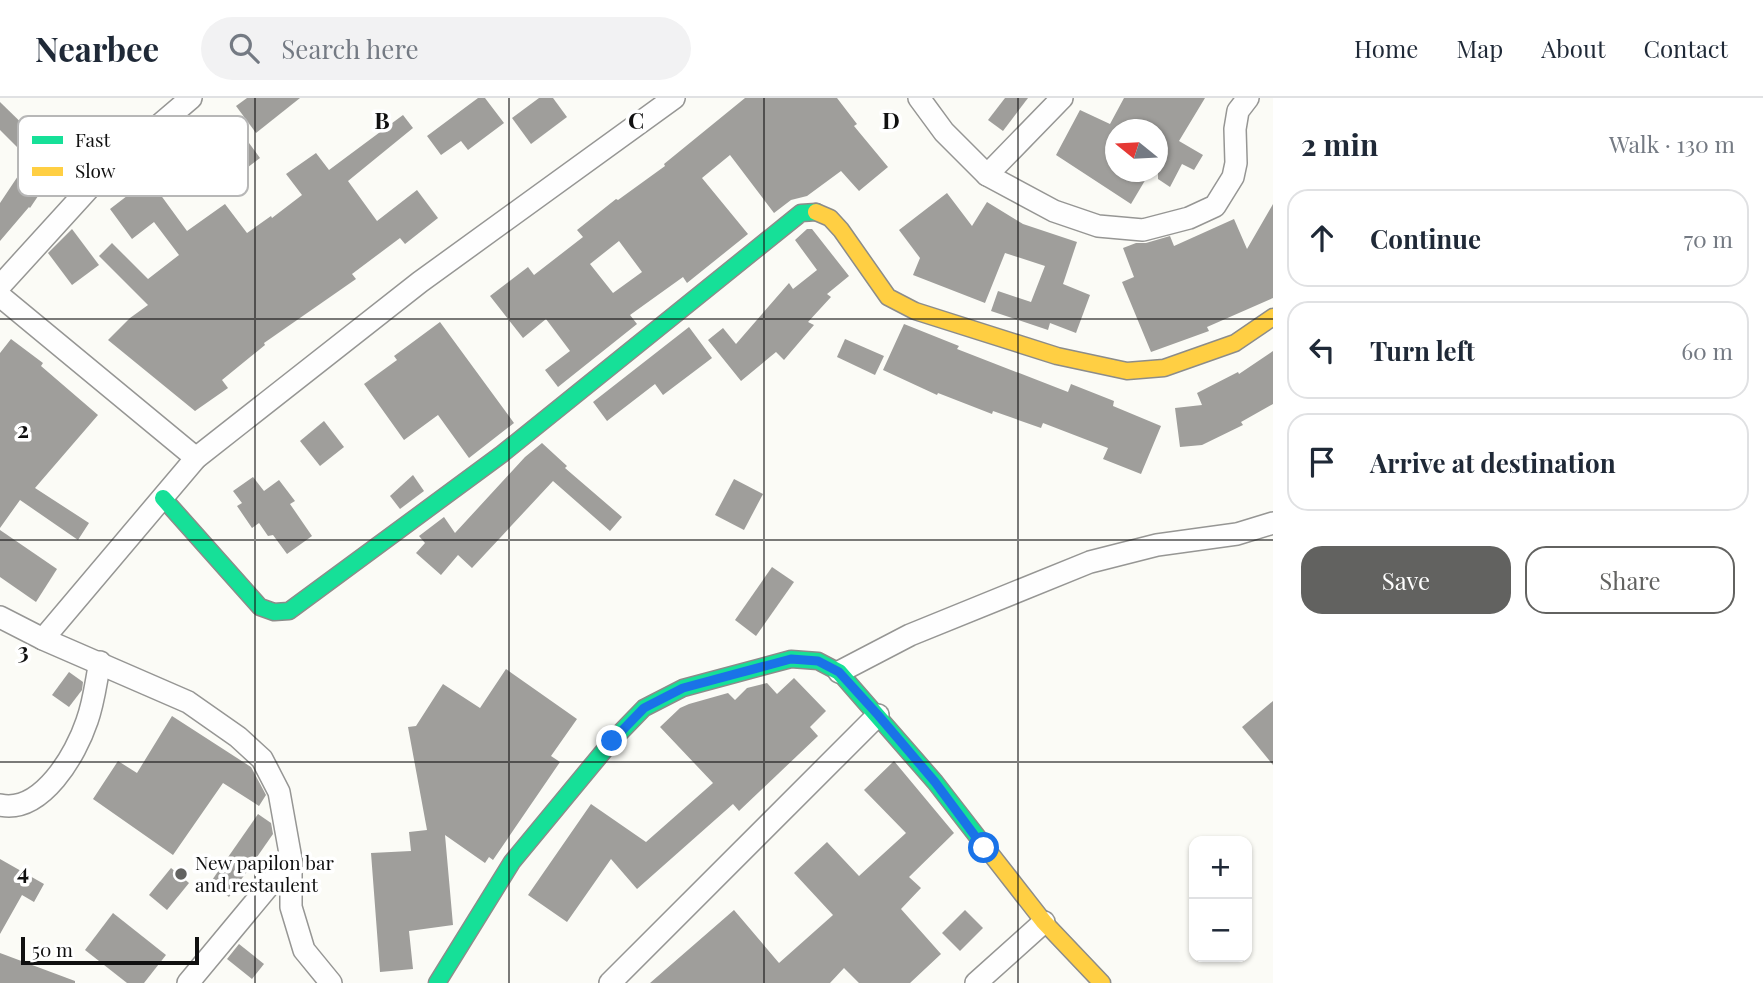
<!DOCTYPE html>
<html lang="en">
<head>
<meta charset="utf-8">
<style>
  body { margin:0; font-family:"Playfair Display",serif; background:#f2f2f3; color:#1f2937 }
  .controls { position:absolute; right:21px; bottom:21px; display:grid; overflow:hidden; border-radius:14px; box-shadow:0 2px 5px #0004 }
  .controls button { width:63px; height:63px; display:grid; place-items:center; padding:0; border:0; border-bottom:2px solid #e0e1e3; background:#fff; color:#1f2937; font:35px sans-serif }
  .compass { position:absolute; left:1105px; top:21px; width:63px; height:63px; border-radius:50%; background:#fff; box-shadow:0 2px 5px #0004; rotate:288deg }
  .scale { position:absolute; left:21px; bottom:18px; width:178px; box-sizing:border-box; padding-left:7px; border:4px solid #101010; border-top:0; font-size:19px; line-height:24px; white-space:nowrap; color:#101010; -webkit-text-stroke:5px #fff; paint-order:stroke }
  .stop { position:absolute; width:21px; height:21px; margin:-16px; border:5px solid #1a73e8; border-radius:50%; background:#fff }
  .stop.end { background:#1a73e8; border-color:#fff; box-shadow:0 2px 7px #0008 }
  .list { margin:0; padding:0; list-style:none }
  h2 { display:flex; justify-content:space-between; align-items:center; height:91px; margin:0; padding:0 28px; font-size:30px }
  h2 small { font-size:23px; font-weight:400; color:#747a83 }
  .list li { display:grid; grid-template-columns:46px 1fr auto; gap:21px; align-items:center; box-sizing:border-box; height:98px; margin:0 14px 14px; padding:0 14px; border:2px solid #e0e1e3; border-radius:21px }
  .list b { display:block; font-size:26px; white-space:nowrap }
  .list em { font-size:23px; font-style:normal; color:#747a83 }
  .actions { display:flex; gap:14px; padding:21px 28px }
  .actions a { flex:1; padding:16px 0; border:2px solid #626260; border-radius:21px; text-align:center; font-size:24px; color:#626260 }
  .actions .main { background:#626260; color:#fff }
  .icon { flex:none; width:38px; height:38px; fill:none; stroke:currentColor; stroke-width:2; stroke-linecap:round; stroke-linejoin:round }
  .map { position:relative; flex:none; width:1273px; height:885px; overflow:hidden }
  header { display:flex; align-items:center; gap:42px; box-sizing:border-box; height:98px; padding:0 35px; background:#fff; border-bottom:2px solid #e0e1e3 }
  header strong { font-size:33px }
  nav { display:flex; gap:38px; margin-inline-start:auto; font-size:24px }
  .search { width:490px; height:63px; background:#f2f2f3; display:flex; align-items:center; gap:18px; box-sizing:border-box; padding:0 24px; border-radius:38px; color:#747a83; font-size:26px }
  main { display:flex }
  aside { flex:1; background:#fff }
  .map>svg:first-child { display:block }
  .building { fill:#9f9e9b; fill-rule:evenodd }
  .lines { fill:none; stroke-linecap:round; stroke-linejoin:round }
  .street-casing { stroke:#969694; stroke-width:24 }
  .fast-casing { stroke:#8c8c8a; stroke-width:19 }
  .slow-casing { stroke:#8c8c8a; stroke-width:19 }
  .street { stroke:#fefefe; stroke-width:21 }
  .fast { stroke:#16e098; stroke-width:16 }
  .slow { stroke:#ffcf43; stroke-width:16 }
  .route { stroke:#1a73e8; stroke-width:9 }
  .grid { fill:none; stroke:#101010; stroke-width:2; stroke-opacity:0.55 }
  .poi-dot { fill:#626260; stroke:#fff; stroke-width:2.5 }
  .labels { text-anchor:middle; stroke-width:7; stroke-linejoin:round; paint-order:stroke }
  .poi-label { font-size:19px; fill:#101010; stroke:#fff; text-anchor:start }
  .key { fill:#fff; stroke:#b7b7b7; stroke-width:2 }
  .key-label { font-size:19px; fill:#101010 }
  .grid-label { font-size:23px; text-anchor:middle; font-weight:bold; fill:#101010; stroke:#fff; stroke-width:7; stroke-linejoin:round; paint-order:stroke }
</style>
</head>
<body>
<header>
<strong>Nearbee</strong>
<div class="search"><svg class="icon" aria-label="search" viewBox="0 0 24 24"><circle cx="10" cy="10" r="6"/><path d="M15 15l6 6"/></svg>Search here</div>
<nav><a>Home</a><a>Map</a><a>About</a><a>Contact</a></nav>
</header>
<main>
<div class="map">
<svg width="1273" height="885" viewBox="0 0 1273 885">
  <rect width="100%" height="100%" fill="#fbfbf6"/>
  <g class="building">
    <path d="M247,0H300L256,35L236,8Z"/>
    <path d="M478,0H485L504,25L468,52L461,43L441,57L427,38Z"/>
    <path d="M539,0H553L567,19L531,46L512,20Z"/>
    <path d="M745,0H837L857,26L854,28L888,69L859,93L841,73L807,98L791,102L774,115L730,57L702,80L748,136L687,185L683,179L630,217L637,226L558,289L545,272L570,253L546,221L523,240L490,198L528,169L534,177L583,139L577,132L616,101L618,102L665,68L664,66ZM619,143L642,174L613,195L590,166Z"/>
    <path d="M1005,0H1028L1003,33L988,22Z"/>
    <path d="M1124,0H1205L1179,43L1203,57L1194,72L1182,66L1170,89L1158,81V32H1116V74H1150L1131,106L1056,57L1080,12L1110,26Z"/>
    <path d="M0,4L40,43L25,57L0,32Z"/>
    <path d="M403,17L413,30L348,83L377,123L417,92L438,120L405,146L400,140L352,176L356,181L264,245L265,247L222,282L228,290L195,313L108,242L130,220L148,207L99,158L112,145L148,181L179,157L154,124L132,141L110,111L149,81L187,133L225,106L247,135L271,118L272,120L302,97L286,76L316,55L329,72Z"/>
    <path d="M238,30L260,60L209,99L193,74L210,64L203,57Z"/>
    <path d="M38,48L61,64L30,110L29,109L0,143V105Z"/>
    <path d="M947,95L972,128L987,104L1023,126L1077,144L1063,186L1090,197L1076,235L1050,225L1048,232L991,213L998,193L1031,204L1045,168L1005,155L985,205L913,177L920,160L899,132Z"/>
    <path d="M1273,106V200L1207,229L1209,233L1151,254L1122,184L1134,179L1123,150L1136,145H1146L1170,138L1174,148L1234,121L1247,151Z"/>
    <path d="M72,131L99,167L72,187L48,155Z"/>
    <path d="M807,131H812L849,178L827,196L831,199L808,224L814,227L784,262L776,254L741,283L708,242L723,230L736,246L789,185L793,191L817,172L795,142Z"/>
    <path d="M440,224L514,325L469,360L438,317L404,342L364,286L397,262L394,258Z"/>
    <path d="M904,226L959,248L957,251L1068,294L1071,286L1114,303L1113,308L1161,328L1141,376L1103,361L1108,350L1043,325L1041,330L993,313L992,316L938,295L937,297L883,272Z"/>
    <path d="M689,229L712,260L663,297L655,286L607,323L593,304Z"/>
    <path d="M11,241L43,265L41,268L98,317L35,390L89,425L78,442L20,402L0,430V255Z"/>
    <path d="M845,241L884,258L875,277L837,259Z"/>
    <path d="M1273,253V306L1241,324L1243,327L1202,347L1180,349L1175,310L1202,307L1197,295L1238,274L1239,276Z"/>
    <path d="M324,323L344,349L320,368L300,343Z"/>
    <path d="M542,345L567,368L565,370L622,419L610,433L553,383L472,470L458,457L441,477L416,455L425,445L419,438L444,419L455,435L525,359Z"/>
    <path d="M413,377L424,393L400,411L390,398Z"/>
    <path d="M253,379L264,393L279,382L295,403L290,406L312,438L287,456L273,437L268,438L259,425L252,430L237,408L242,405L233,393Z"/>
    <path d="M734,381L763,396L744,432L715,417Z"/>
    <path d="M0,432L57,471L36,504L0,479Z"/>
    <path d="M772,469L794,484L756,538L735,522Z"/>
    <path d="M506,571L577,621L551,658L560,664L493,762L489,759L485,765L445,737L453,827L409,833L413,871L380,874L371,755L411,753L409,734L427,732L408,629L416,628L443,586L480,610Z"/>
    <path d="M69,574L83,584L82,592L69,609L52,597Z"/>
    <path d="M794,580L826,613L810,629L818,638L739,713L733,706L637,791L611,761L567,824L528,797L591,706L646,744L713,685L660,629L680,610L689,606L728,595L735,602L747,590L767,585L777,596Z"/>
    <path d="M1273,603V667L1242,629Z"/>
    <path d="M172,618L251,669L266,697L259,708L223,685L173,757L93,701L118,663L137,675Z"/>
    <path d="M894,663L954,735L909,779L921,790L901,811L941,856L910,885H859L844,870L830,885H650L734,812L779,865L833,817L794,775L827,744L859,778L906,735L864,692Z"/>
    <path d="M258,716L271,725L273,736L229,799L210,785Z"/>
    <path d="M0,761L44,786L34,804L22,797L0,836Z"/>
    <path d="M171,770L189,785L167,812L149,797Z"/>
    <path d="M965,812L983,830L960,853L942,835Z"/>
    <path d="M113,815L166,857L144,885H127L85,852Z"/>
    <path d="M239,846L264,866L252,881L227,861Z"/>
    <path d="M0,855L75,883V885H0Z"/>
  </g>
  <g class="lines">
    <defs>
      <g id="street">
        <path d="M919,0L944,34L987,77L1054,113L1098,128L1143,132L1189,120L1215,108L1233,79L1236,65L1235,31L1238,13L1248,0"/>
        <path d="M987,77L1062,0"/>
        <path d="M0,188L102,76L191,0"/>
        <path d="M0,198L196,360"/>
        <path d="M0,519L43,541L188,604L238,639L262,661L279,694L291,761V809L304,852L331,885"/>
        <path d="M43,541L196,360L420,184L674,0"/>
        <path d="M839,574L910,537L1090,464L1157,447L1237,436L1273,425"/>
        <path d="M0,707C42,716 76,656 87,623C94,604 96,583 100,564"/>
        <path d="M188,885L291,761"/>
        <path d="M610,885L878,617"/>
        <path d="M976,885L1044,824"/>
      </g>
      <g id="fast">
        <path d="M163,400L260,509L274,514L289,513L502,356L801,115L816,114"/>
        <path d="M437,885L512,764L612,643L644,610L683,590L791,561L818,563L839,574L935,684L983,746"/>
      </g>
      <g id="slow">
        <path d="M816,114L830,120L841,132L888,199L915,213L1057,258L1127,273L1164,270L1235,245L1273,219"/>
        <path d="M983,746L1044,824L1102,885"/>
      </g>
    </defs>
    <use href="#street" class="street-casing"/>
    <use href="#fast" class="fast-casing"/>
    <use href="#slow" class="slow-casing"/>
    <use href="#street" class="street"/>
    <use href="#fast" class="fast"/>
    <use href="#slow" class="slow"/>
  </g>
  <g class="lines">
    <path class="route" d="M612,643L644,610L683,590L791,561L818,563L839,574L878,617L935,684L984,750"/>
  </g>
  <path class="grid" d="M255,0V885M509,0V885M764,0V885M1018,0V885M0,221H1273M0,442H1273M0,664H1273"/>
  <circle class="poi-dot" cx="181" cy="776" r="7"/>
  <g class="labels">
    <g class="poi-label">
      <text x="195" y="772">New papilon bar<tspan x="195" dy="22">and restaulent</tspan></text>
    </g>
  </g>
  <rect x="18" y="18" width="230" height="80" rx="10" class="key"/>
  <rect x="32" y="38" width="31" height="8" fill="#16e098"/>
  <rect x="32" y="69" width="31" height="9" fill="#ffcf43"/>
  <g class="key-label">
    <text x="75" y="49">Fast</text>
    <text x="75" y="80">Slow</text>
  </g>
  <g class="grid-label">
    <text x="382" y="31">B</text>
    <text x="636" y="31">C</text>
    <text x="891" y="31">D</text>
    <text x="23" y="340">2</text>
    <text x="23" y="561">3</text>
    <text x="23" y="782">4</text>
  </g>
</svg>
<div class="controls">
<button>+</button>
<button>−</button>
</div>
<svg class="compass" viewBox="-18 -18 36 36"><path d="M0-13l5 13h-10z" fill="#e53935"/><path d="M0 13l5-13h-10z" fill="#747a83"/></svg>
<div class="scale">50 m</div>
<div class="stop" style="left:984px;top:750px"></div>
<div class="stop end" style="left:612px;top:643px"></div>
</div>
<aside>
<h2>2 min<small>Walk · 130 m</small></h2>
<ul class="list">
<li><svg class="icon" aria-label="ahead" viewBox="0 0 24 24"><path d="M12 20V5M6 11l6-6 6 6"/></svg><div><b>Continue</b></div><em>70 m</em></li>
<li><svg class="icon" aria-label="left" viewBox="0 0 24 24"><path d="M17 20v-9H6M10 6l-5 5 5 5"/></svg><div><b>Turn left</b></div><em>60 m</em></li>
<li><svg class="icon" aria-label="arrive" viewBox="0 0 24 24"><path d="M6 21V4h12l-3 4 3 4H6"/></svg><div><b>Arrive at destination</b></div></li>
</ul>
<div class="actions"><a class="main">Save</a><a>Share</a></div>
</aside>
</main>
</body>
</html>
